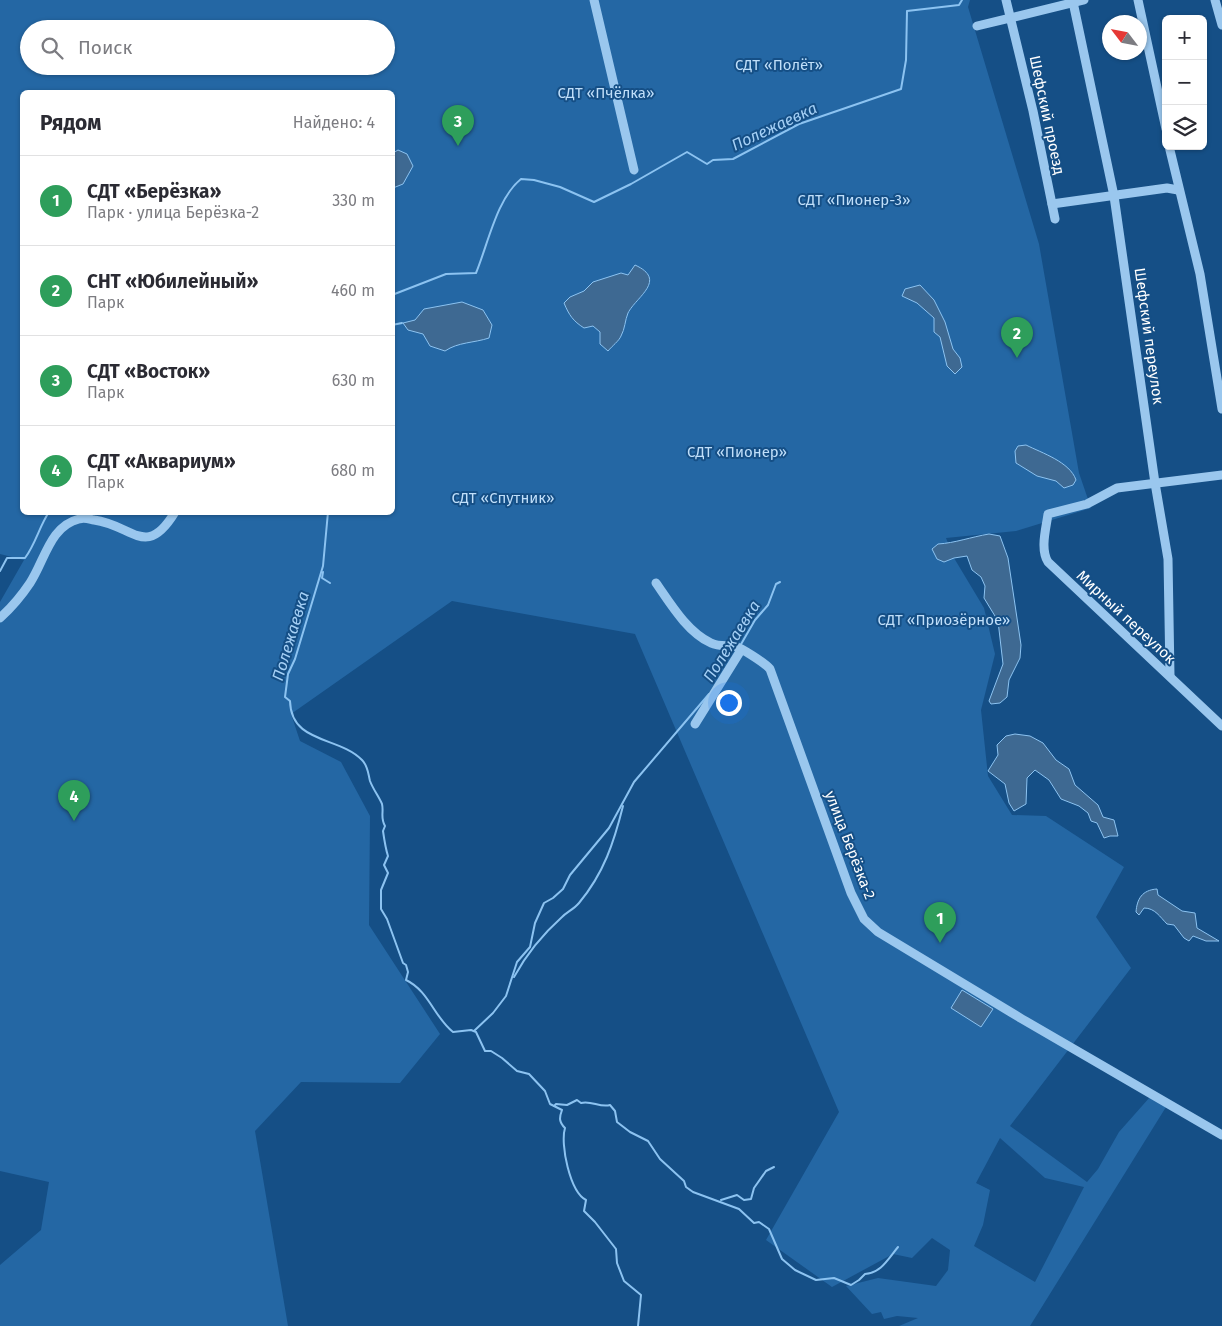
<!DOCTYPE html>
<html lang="ru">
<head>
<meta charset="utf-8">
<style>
  body { margin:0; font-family:"Fira Sans",sans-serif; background:#f7f7f7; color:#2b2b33 }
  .controls { position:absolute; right:15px; top:15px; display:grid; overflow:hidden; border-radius:8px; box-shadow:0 1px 4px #0004 }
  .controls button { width:45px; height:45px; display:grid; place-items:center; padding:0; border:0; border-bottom:1px solid #e1e1e2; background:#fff; color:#2b2b33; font:25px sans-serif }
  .compass { position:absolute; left:1102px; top:15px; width:45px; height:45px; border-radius:50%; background:#fff; box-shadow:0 1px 4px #0004; rotate:302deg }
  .you { position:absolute; left:728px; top:702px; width:18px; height:18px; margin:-12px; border:4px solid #fff; border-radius:50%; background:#1a73e8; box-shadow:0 0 0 8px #1a73e833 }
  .badge { display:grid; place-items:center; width:32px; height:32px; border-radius:50%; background:#8a6e43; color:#fff; font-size:16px; font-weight:700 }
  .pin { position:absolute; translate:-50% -41px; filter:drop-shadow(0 1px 2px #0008) }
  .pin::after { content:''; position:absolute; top:26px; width:18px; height:15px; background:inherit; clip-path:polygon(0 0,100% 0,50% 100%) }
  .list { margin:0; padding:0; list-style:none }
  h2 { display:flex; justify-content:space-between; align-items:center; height:65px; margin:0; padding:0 20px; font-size:21px }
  h2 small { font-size:16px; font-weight:400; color:#7c7c81 }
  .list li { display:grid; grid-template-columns:32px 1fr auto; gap:15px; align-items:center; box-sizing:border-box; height:90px; padding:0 20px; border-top:1px solid #e1e1e2 }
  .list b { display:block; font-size:19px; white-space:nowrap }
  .list p { margin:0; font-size:16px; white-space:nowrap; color:#7c7c81 }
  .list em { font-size:16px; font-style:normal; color:#7c7c81 }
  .icon { flex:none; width:28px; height:28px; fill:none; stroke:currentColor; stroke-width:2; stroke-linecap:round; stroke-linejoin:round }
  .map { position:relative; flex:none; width:1222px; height:1326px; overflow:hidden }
  .search { position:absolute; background:#fff; box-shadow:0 1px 4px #0004; left:20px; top:20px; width:375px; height:55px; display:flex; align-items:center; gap:12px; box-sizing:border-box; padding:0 18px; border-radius:28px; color:#7c7c81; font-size:19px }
  .panel { position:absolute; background:#fff; box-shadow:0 1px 4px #0004; left:20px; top:90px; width:375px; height:425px; border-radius:8px }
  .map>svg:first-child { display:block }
  .green { fill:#2467a4; fill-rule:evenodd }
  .water { fill:#3e6992; stroke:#8cc3f1 }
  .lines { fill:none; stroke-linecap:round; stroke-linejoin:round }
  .stream { stroke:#8cc3f1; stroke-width:2 }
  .minor { stroke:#9ac7ee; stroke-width:9 }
  .labels { text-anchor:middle; stroke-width:4; stroke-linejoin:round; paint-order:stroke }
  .park-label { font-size:15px; fill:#c0dffa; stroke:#154f86 }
  .street-label { font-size:15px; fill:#fff; stroke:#154f86 }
  .water-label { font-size:16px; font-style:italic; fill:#a5d0f6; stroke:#154f86 }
</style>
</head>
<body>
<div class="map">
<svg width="1222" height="1326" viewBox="0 0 1222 1326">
  <rect width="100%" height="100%" fill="#154f86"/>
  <path class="green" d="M0,0H970L968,7L1039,244L1079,473L1091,508L1016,531L946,538L954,558L984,608L995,654L981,710L988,776L1012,815L1046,816L1124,867L1096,917L1131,968L1010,1126L1087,1182L1098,1169L1119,1132L1150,1097L1166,1107L1030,1326H899L918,1318L897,1316L884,1319L881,1312L872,1314L846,1286L878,1278L936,1286L948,1270L950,1250L932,1238L912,1258L893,1254L832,1287L766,1240L839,1112L635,634L452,601L291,714L300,741L341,762L370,816L369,925L440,1034L400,1083L301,1082L255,1131L288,1326H0V1265L41,1230L49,1182L0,1171V602L24,560L0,554ZM29,29H386V66H29ZM22,92H392V512H22ZM1000,1138L1045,1178L1084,1187L1035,1282L974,1246L983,1225L990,1190L976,1183Z"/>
  <g class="water">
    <path d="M398,150L407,154L413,166L403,184L393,188V153Z"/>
    <path d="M635,265C668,280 636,297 628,313C625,320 625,329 621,336C619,341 612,346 608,351L600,344V332L593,326L584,328C573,321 569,315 564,303L570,297L584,291L593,282L621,273L628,275Z"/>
    <path d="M920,285L934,300L945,322L953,349L960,358L962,367L955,374L947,366L940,337L934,332V318L917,303L902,296L905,289Z"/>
    <path d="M462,302L483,310L492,325L489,338C474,343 458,342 445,351L430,346L423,334L408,330L403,323L415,320L424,309Z"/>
    <path d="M1026,445C1042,453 1070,462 1076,480L1073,485L1064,488L1056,481L1037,476L1016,463L1015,451L1018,446Z"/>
    <path d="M989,534L1000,536L1008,558L1021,645L1020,658L1009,680L1007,697L1000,703L991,704L989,701L1003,664L998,621L984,598L985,586L981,577L972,570L967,556L954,558L944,562L937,559L932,549L938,544C955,543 971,537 989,534Z"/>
    <path d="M1015,734L1030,736L1043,743L1056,760L1069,769L1075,785L1098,805L1103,817L1114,820L1118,836H1110L1104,838L1097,823L1091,821L1088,813L1079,806L1061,799L1049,780L1035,770L1027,778L1026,804L1014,811L1009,803L1005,784L988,771L998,755L997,745L1006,736Z"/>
    <path d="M1157,889L1158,895L1182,911L1195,913L1197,928L1219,941H1206L1193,936L1189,941L1184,938L1174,925L1167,924C1160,917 1155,908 1144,908L1139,915L1136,912C1137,899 1142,890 1157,889Z"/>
    <path d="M962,990L993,1009L981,1027L951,1008Z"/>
  </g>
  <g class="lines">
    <g class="stream">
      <path d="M392,295L446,274L476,273C488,244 497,198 521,179L534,180L560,187L594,202L631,184L687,152L707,164L713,160L733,159L799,124L901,89L906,60L907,11L959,5L962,0"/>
      <path d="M392,325L402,323"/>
      <path d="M328,512L323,566L295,659L288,674L285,697L290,701C291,744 339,736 362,760C368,766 368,773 370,781C373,789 379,797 382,804C384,812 380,818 385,826L383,831C384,838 386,850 388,856L384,865L388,873L381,890V909L387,919L403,963L406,965L408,972L406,980C429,991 434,1017 453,1032L471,1030L476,1032L485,1051H491L502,1058L517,1071L529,1074L545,1091L550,1104L554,1106L556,1104L567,1105L577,1100L581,1103C591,1100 600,1108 610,1105L615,1111L617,1122L630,1132L648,1141L660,1159L684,1181L686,1187L693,1192L739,1209L754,1223L759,1222L769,1229L782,1259L795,1270L816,1280L834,1278L851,1285L859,1280L865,1274C881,1273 888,1259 898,1247"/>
      <path d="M0,571L7,558H25C36,543 39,527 49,512"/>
      <path d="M323,572L322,578L330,583"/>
      <path d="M740,646L755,620L768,605L776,584L780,582"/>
      <path d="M514,977C526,955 543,934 562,917C567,912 574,909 579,903C604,873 614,842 623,806"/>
      <path d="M474,1031L493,1013L506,996L517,962L530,947L535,923L544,903L553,898L563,889L570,875L609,828L634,782L709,694"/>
      <path d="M554,1106L562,1110C559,1118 559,1122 565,1128C560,1144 570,1192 586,1200L584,1211L595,1222L616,1249L617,1263L624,1281L641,1295L638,1326"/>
      <path d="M721,1200L737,1195L744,1200L751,1199L754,1188L766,1171L774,1167"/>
    </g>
    <g class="minor">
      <path d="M594,0L634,170"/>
      <path d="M1006,0L1033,111L1055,219"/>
      <path d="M1138,0L1166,129"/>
      <path d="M1215,0L1222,25"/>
      <path d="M1073,2L1114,196L1155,483L1168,559L1170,676"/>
      <path d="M977,26L1084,0"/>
      <path d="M1169,146L1200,274L1222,409"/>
      <path d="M1052,204L1167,188L1178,190"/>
      <path d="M1222,475L1117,488L1087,504L1048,514C1046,529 1040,549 1048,562L1222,726"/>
      <path d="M656,583C670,603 687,632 711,643C719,647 726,645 734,646C740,647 765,663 770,669L851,893L864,919L878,932L1022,1019L1222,1135"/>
      <path d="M0,618C11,608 22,595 30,583C45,560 50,526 79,519C84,517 89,519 94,520C133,525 146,560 175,512"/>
      <path d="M695,724L741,650"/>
    </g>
  </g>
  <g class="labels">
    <g class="park-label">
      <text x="779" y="70">СДТ «Полёт»</text>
      <text x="606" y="98">СДТ «Пчёлка»</text>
      <text x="854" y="205">СДТ «Пионер-3»</text>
      <text x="737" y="457">СДТ «Пионер»</text>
      <text x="503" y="503">СДТ «Спутник»</text>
      <text x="944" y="625">СДТ «Приозёрное»</text>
    </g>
    <g class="street-label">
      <text transform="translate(1047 115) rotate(78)" y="5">Шефский проезд</text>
      <text transform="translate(1149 336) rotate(82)" y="5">Шефский переулок</text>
      <text transform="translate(1126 617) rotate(43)" y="5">Мирный переулок</text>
      <text transform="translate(850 845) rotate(69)" y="5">улица Берёзка-2</text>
    </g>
    <g class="water-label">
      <text transform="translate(774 126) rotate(-25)" y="6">Полежаевка</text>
      <text transform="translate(290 636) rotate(-73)" y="6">Полежаевка</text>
      <text transform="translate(731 641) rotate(-58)" y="6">Полежаевка</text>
    </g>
  </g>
</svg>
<div class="controls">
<button>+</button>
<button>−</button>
<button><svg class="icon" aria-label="layers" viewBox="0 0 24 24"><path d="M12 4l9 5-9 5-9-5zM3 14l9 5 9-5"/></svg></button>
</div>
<svg class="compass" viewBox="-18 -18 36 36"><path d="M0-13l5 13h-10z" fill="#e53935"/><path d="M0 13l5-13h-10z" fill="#7c7c81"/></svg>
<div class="you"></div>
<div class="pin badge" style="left:940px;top:943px;background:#2e9e5b">1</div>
<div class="pin badge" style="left:1017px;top:358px;background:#2e9e5b">2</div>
<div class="pin badge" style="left:458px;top:146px;background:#2e9e5b">3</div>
<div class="pin badge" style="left:74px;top:821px;background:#2e9e5b">4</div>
<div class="search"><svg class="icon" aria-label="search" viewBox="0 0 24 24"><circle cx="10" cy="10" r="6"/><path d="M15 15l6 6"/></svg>Поиск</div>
<section class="panel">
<h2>Рядом<small>Найдено: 4</small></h2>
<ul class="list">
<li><span class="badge" style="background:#2e9e5b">1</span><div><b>СДТ «Берёзка»</b><p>Парк · улица Берёзка-2</p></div><em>330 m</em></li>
<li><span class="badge" style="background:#2e9e5b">2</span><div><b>СНТ «Юбилейный»</b><p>Парк</p></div><em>460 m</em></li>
<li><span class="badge" style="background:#2e9e5b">3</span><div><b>СДТ «Восток»</b><p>Парк</p></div><em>630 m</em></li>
<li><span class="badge" style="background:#2e9e5b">4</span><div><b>СДТ «Аквариум»</b><p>Парк</p></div><em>680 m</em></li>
</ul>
</section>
</div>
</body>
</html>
